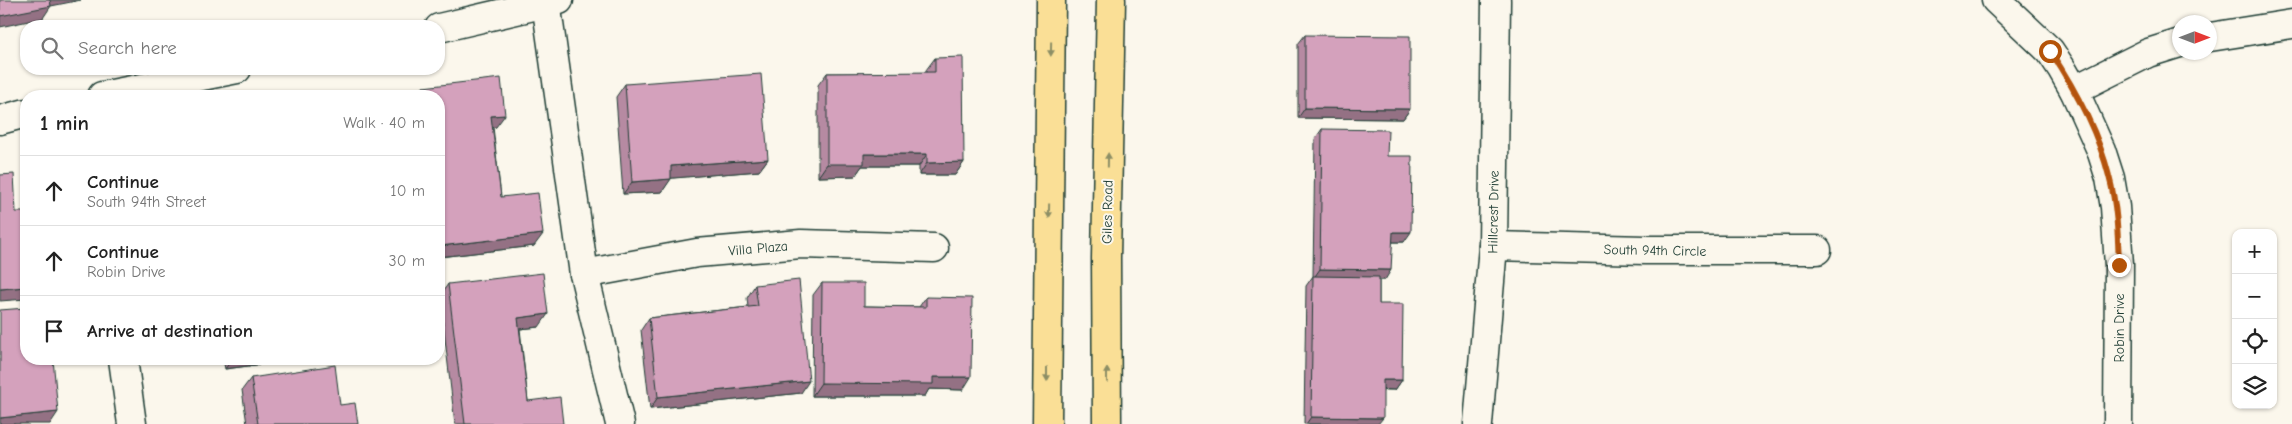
<!DOCTYPE html>
<html lang="en">
<head>
<meta charset="utf-8">
<style>
  body { margin:0; font-family:"Comic Neue",sans-serif; background:#f6f6f6; color:#222 }
  .controls { position:absolute; right:15px; bottom:15px; display:grid; overflow:hidden; border-radius:10px; box-shadow:0 1px 4px #0004 }
  .controls button { width:45px; height:45px; display:grid; place-items:center; padding:0; border:0; border-bottom:1px solid #e0e0e0; background:#fff; color:#222; font:25px sans-serif }
  .compass { position:absolute; left:2172px; top:15px; width:45px; height:45px; border-radius:50%; background:#fff; box-shadow:0 1px 4px #0004; rotate:90deg }
  .stop { position:absolute; width:15px; height:15px; margin:-11px; border:4px solid #b45309; border-radius:50%; background:#fff }
  .stop.end { background:#b45309; border-color:#fff; box-shadow:0 1px 5px #0008 }
  .list { margin:0; padding:0; list-style:none }
  h2 { display:flex; justify-content:space-between; align-items:center; height:65px; margin:0; padding:0 20px; font-size:21px }
  h2 small { font-size:16px; font-weight:400; color:#767676 }
  .list li { display:grid; grid-template-columns:32px 1fr auto; gap:15px; align-items:center; box-sizing:border-box; height:70px; padding:0 20px; border-top:1px solid #e0e0e0 }
  .list b { display:block; font-size:19px; white-space:nowrap }
  .list p { margin:0; font-size:16px; white-space:nowrap; color:#767676 }
  .list em { font-size:16px; font-style:normal; color:#767676 }
  .icon { flex:none; width:28px; height:28px; fill:none; stroke:currentColor; stroke-width:2; stroke-linecap:round; stroke-linejoin:round }
  .map { position:relative; flex:none; width:2292px; height:424px; overflow:hidden }
  .search { position:absolute; background:#fff; box-shadow:0 1px 4px #0004; left:20px; top:20px; width:425px; height:55px; display:flex; align-items:center; gap:12px; box-sizing:border-box; padding:0 18px; border-radius:20px; color:#767676; font-size:19px }
  .panel { position:absolute; background:#fff; box-shadow:0 1px 4px #0004; left:20px; top:90px; width:425px; height:275px; border-radius:20px }
  .map>svg:first-child { display:block }
  .lines { fill:none; stroke-linecap:round; stroke-linejoin:round }
  .minor-casing { stroke:#1f3d34; stroke-width:31 }
  .major-casing { stroke:#1f3d34; stroke-width:31 }
  .minor { stroke:#fbf7ec; stroke-width:28 }
  .major { stroke:#fadf96; stroke-width:28 }
  .wall { fill:#b68aa2; stroke:#1f3d34 }
  .shaded-wall { fill:#947184; stroke:#1f3d34 }
  .building { fill:#d4a1bc; stroke:#1f3d34 }
  .oneway { fill:#8c8e65 }
  .route { stroke:#b45309; stroke-width:6 }
  .labels { text-anchor:middle; stroke-width:4; stroke-linejoin:round; paint-order:stroke }
  .street-label { font-size:14px; fill:#1f3d34; stroke:#fbf7ec }
</style>
</head>
<body>
<div class="map">
<svg width="2292" height="424" viewBox="0 0 2292 424">
  <rect width="100%" height="100%" fill="#fbf7ec"/>
  <filter id="ink" filterUnits="userSpaceOnUse"><feTurbulence type="fractalNoise" baseFrequency=".02" numOctaves="2"/><feDisplacementMap in="SourceGraphic" scale="10" xChannelSelector="R" yChannelSelector="G"/><feConvolveMatrix kernelMatrix="1 2 1 2 8 2 1 2 1" color-interpolation-filters="sRGB"/></filter>
  <g filter="url(#ink)">
    <g class="lines">
      <defs>
        <g id="minor">
          <path d="M1996,0L2050,51L2062,69L2074,90L2101,150L2110,178L2115,207L2119,265L2118,424"/>
          <path d="M546,2L584,274L620,424"/>
          <path d="M439,28L559,0"/>
          <path d="M2210,37L2292,24"/>
          <path d="M2074,90L2148,53L2180,43"/>
          <path d="M102,96L237,69"/>
          <path d="M0,120L26,113"/>
          <path d="M1493,246L1645,250H1817"/>
          <path d="M584,274L697,253L801,244L934,248"/>
          <path d="M123,359L132,424"/>
          <path d="M1478,424L1493,246L1496,0"/>
        </g>
        <g id="major">
          <path d="M1047,424L1051,0"/>
          <path d="M1107,424L1106,258L1111,0"/>
        </g>
      </defs>
      <use href="#minor" class="minor-casing"/>
      <use href="#major" class="major-casing"/>
      <use href="#minor" class="minor"/>
      <use href="#major" class="major"/>
    </g>
    <g class="wall">
      <path d="M1305,35L1410,109L1403,119L1298,118V44Z"/>
      <path d="M935,58L964,162L955,175H919V166H862L855,176L818,177V85L827,73H926V70Z"/>
      <path d="M625,84L768,159L759,171L671,178L662,192L623,194L616,97Z"/>
      <path d="M423,87L496,127H493L501,197L534,246L439,257V96H416Z"/>
      <path d="M1322,129L1387,156L1404,242H1392L1385,280H1379V304L1402,380L1395,390H1383L1378,424H1304L1306,286L1313,276L1315,139Z"/>
      <path d="M822,283L864,306L919,307L926,297L963,390L929,389L925,396H812L813,295Z"/>
      <path d="M448,284L539,327L520,329L528,401L563,424H455L440,296Z"/>
      <path d="M755,285L801,393L650,409L641,330L649,318L748,307L747,298Z"/>
      <path d="M223,359H301L225,369Z"/>
      <path d="M251,378L340,405L358,424H247L242,390Z"/>
    </g>
    <g class="shaded-wall">
      <path d="M47,0H81L51,6L43,18L0,27V16Z"/>
      <path d="M1305,108L1410,109L1403,119L1298,118Z"/>
      <path d="M505,115L496,127L483,128L491,116Z"/>
      <path d="M864,154H927L919,166H862L855,176L818,177L827,164Z"/>
      <path d="M768,159L759,171L662,179L671,166Z"/>
      <path d="M964,162L955,175H919L927,163Z"/>
      <path d="M671,179L662,192L623,194L632,182Z"/>
      <path d="M1393,232H1411L1404,242H1386Z"/>
      <path d="M543,234L534,246L439,257V248L440,246Z"/>
      <path d="M1320,269L1391,270L1385,280L1313,279Z"/>
      <path d="M26,287V299L0,301V289Z"/>
      <path d="M548,314L539,327L510,330L518,318Z"/>
      <path d="M232,359H301L225,369Z"/>
      <path d="M933,377H971L963,390L929,389L925,396H812L821,383Z"/>
      <path d="M1383,380H1402L1395,390L1376,389Z"/>
      <path d="M809,381L801,393L650,409L658,397Z"/>
      <path d="M58,412L50,424H0V418Z"/>
      <path d="M1311,417L1383,418L1378,424H1306Z"/>
    </g>
    <g class="building">
      <path d="M0,0H50L51,6L0,16Z"/>
      <path d="M1305,35L1410,36V109L1305,108Z"/>
      <path d="M963,57L964,162L927,163V154H864V164H827V73L935,72V58Z"/>
      <path d="M761,74L768,159L671,166V179L632,182L625,84Z"/>
      <path d="M501,78L505,115L491,116L501,197L538,193L543,234L440,246L439,232V96H424L423,87Z"/>
      <path d="M1322,129L1388,130L1387,156H1412L1411,232H1393L1391,270L1320,269Z"/>
      <path d="M14,174L16,212H26V287L0,289V175Z"/>
      <path d="M543,273L548,314L518,318L528,401L560,397L563,424H465L448,284Z"/>
      <path d="M1313,276L1379,277V304H1403L1402,380H1383V418L1311,417Z"/>
      <path d="M799,280L809,381L658,397L649,318L758,306L755,285Z"/>
      <path d="M822,283H864V306L926,307V297L972,298L971,377H933V384L821,383Z"/>
      <path d="M26,308V359H53L58,412L0,418V310Z"/>
      <path d="M335,365L340,405L355,403L358,424H258L251,378Z"/>
    </g>
    <defs><path id="oneway-solid" d="M-6-.8H1V-3.2L6.5 0L1 3.2V.8H-6Z" transform="scale(1.25)"/></defs>
    <g class="oneway">
      <use href="#oneway-solid" transform="translate(1051 49) rotate(91)"/>
      <use href="#oneway-solid" transform="translate(1108 160) rotate(-89)"/>
      <use href="#oneway-solid" transform="translate(1049 211) rotate(91)"/>
      <use href="#oneway-solid" transform="translate(1047 374) rotate(90)"/>
      <use href="#oneway-solid" transform="translate(1107 375) rotate(-90)"/>
    </g>
  </g>
  <g class="lines" filter="url(#ink)">
    <path class="route" d="M2050,51C2075,89 2098,132 2109,176C2117,205 2118,235 2119,265"/>
  </g>
  <g class="labels">
    <g class="street-label">
      <text transform="translate(1107 212) rotate(-89)" y="5">Giles Road</text>
      <text transform="translate(1493 212) rotate(-89)" y="5">Hillcrest Drive</text>
      <text transform="translate(758 248) rotate(-5)" y="5">Villa Plaza</text>
      <text transform="translate(1655 250) rotate(1)" y="5">South 94th Circle</text>
      <text transform="translate(2119 328) rotate(-90)" y="5">Robin Drive</text>
    </g>
  </g>
</svg>
<div class="controls">
<button>+</button>
<button>−</button>
<button><svg class="icon" aria-label="locate" viewBox="0 0 24 24"><circle cx="12" cy="12" r="6"/><path d="M12 2v4M12 18v4M2 12h4M18 12h4"/></svg></button>
<button><svg class="icon" aria-label="layers" viewBox="0 0 24 24"><path d="M12 4l9 5-9 5-9-5zM3 14l9 5 9-5"/></svg></button>
</div>
<svg class="compass" viewBox="-18 -18 36 36"><path d="M0-13l5 13h-10z" fill="#e53935"/><path d="M0 13l5-13h-10z" fill="#767676"/></svg>
<div class="stop" style="left:2050px;top:51px"></div>
<div class="stop end" style="left:2119px;top:265px"></div>
<div class="search"><svg class="icon" aria-label="search" viewBox="0 0 24 24"><circle cx="10" cy="10" r="6"/><path d="M15 15l6 6"/></svg>Search here</div>
<section class="panel">
<h2>1 min<small>Walk · 40 m</small></h2>
<ul class="list">
<li><svg class="icon" aria-label="ahead" viewBox="0 0 24 24"><path d="M12 20V5M6 11l6-6 6 6"/></svg><div><b>Continue</b><p>South 94th Street</p></div><em>10 m</em></li>
<li><svg class="icon" aria-label="ahead" viewBox="0 0 24 24"><path d="M12 20V5M6 11l6-6 6 6"/></svg><div><b>Continue</b><p>Robin Drive</p></div><em>30 m</em></li>
<li><svg class="icon" aria-label="arrive" viewBox="0 0 24 24"><path d="M6 21V4h12l-3 4 3 4H6"/></svg><div><b>Arrive at destination</b></div></li>
</ul>
</section>
</div>
</body>
</html>
